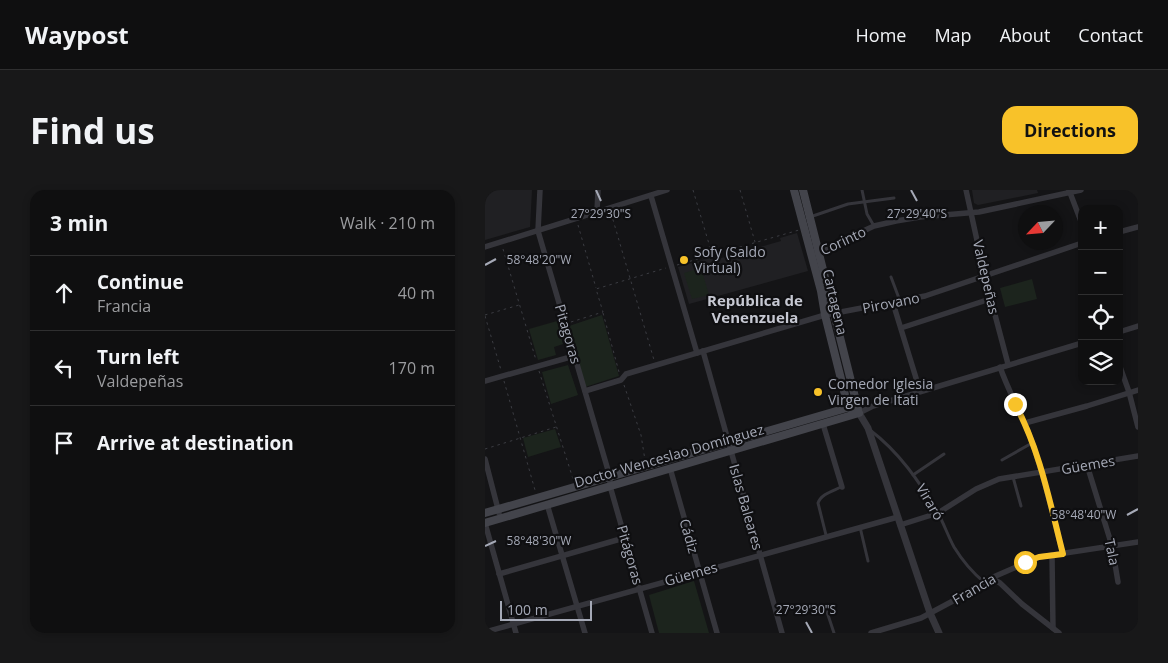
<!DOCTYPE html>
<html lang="en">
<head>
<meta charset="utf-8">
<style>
  body { margin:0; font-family:"Open Sans",sans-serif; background:#181819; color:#f1f3f6 }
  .controls { position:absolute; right:15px; top:15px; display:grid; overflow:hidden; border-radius:10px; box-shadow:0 2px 8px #0003 }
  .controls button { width:45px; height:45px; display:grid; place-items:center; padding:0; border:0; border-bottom:1px solid #2f2f30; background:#0f0f10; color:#f1f3f6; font:25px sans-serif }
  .compass { position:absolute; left:533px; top:15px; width:45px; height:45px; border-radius:50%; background:#0f0f10; box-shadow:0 2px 8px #0003; rotate:244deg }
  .scale { position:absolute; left:15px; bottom:12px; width:92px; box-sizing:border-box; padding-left:5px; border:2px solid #a5a9b6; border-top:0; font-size:14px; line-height:18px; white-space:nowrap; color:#a5a9b6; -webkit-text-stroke:4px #0f0f11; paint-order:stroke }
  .stop { position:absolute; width:15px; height:15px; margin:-11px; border:4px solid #f8c229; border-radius:50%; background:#fff }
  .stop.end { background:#f8c229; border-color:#fff; box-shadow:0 1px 5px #0008 }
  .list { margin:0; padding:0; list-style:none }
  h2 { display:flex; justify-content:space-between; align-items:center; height:65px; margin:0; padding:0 20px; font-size:21px }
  h2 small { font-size:16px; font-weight:400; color:#9b9c9f }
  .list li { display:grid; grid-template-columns:32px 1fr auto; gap:15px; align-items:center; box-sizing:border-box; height:75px; padding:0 20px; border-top:1px solid #2f2f30 }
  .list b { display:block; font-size:19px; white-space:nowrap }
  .list p { margin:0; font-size:16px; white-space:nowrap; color:#9b9c9f }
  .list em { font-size:16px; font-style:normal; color:#9b9c9f }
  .icon { flex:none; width:28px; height:28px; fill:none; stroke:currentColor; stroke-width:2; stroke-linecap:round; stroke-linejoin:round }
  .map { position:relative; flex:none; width:653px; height:443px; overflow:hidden; border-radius:15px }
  header { display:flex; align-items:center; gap:30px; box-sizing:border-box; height:70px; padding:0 25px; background:#0f0f10; border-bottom:1px solid #2f2f30 }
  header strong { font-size:24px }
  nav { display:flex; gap:28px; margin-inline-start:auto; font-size:18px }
  .intro { display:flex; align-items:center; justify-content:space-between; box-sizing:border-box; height:120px; padding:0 30px }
  h1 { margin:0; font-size:35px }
  .button { padding:12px 22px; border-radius:15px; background:#f8c229; color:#111; font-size:18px; font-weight:700 }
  main { display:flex; gap:30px; padding:0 30px }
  aside { flex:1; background:#0f0f10; border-radius:15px; box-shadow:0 2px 8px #0003 }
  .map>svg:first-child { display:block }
  .built { fill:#202023 }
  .park { fill:#1c241d }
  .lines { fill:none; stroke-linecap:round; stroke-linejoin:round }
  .path { stroke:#3b3c42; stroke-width:1; stroke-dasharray:2.5 4; stroke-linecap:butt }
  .service { stroke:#35353b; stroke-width:3 }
  .minor { stroke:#35353b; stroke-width:5.5 }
  .tertiary { stroke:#35353b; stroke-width:7 }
  .secondary { stroke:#43444b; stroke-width:8 }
  .route { stroke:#f8c229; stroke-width:6 }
  .ticks { fill:none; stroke:#a5a9b6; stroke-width:2 }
  .poi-dot { fill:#f8c229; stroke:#0f0f11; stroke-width:2 }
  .labels { text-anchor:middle; stroke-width:4.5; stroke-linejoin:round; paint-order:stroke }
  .street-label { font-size:14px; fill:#a5a9b6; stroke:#0f0f11 }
  .poi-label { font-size:14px; fill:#a5a9b6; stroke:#0f0f11; text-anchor:start }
  .neighbourhood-label { font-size:15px; font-weight:bold; fill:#c6c8d2; stroke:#0f0f11 }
  .ticks-label { font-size:12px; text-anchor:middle; fill:#a5a9b6; stroke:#0f0f11; stroke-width:4.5; stroke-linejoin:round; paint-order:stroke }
</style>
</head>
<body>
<header>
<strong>Waypost</strong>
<nav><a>Home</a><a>Map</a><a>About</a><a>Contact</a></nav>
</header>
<div class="intro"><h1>Find us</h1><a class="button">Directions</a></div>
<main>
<aside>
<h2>3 min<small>Walk · 210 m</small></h2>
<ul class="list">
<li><svg class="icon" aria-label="ahead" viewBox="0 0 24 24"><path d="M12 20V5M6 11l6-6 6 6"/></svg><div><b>Continue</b><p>Francia</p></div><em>40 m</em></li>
<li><svg class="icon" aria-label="left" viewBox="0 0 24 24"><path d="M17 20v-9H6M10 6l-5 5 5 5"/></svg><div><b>Turn left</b><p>Valdepeñas</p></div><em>170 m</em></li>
<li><svg class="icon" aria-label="arrive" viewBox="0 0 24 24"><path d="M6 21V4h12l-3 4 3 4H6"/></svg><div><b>Arrive at destination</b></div></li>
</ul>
</aside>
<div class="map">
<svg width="653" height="443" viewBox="0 0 653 443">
  <rect width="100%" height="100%" fill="#141416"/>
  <g class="built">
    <path d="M0,0H47L45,37L0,50Z"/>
    <path d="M487,0H552L553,3L493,15L489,13Z"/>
    <path d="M312,43L323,81L204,114L193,77L231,66L233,69L296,51L295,48Z"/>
  </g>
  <g class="park">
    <path d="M216,78L224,105L207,109L199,83Z"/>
    <path d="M547,89L552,109L520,117L515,98Z"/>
    <path d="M117,125L134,186L100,197L84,136Z"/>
    <path d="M72,131L78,154L69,157L71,165L53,170L44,139Z"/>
    <path d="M83,175L93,205L66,214L57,182Z"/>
    <path d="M70,239L76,257L43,267L38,248Z"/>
    <path d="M209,391L224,443H174L164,405Z"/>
  </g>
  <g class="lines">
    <g class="path">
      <path d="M208,0L227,64"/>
      <path d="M255,0L270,52"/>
      <path d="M126,23L169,170"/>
      <path d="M93,35L111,98"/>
      <path d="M18,59L51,170"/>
      <path d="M192,75L314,40"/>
      <path d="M118,123L134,182"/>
      <path d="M0,125L34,115"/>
      <path d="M0,126L16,180"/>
      <path d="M86,132L118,122L111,99L181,78"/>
      <path d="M54,181L88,289"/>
      <path d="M19,191L50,300"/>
      <path d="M139,195L156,245L160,270"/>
      <path d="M0,259L71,237"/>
    </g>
    <g class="service">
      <path d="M377,0L382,24L389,36"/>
      <path d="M325,27L363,14L409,8"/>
      <path d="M406,87L415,111"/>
      <path d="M385,240C414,262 434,291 453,323C459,334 463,346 469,357C477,370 488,383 499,392"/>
      <path d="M517,270L547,253"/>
      <path d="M428,285L459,264"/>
      <path d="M528,287L536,316"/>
      <path d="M375,337L383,371"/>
      <path d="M341,345L333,313C336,304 348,301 356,297"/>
      <path d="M340,416L349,443"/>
    </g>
    <g class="minor">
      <path d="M55,0L53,41L125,287V296L167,443"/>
      <path d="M481,0L500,87L523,174"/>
      <path d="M584,0L597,34"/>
      <path d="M166,6L212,163"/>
      <path d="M112,22L113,0"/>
      <path d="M634,42L653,37"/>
      <path d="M0,57L182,0"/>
      <path d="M331,63L389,36L411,31L435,27L494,22L596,0"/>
      <path d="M408,113L435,201"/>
      <path d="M416,138L505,109"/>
      <path d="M634,142L653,136"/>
      <path d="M218,161L297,443"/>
      <path d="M634,174L644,202L653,237"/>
      <path d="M515,177C524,203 538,226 547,252C560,288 568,326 578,364"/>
      <path d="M0,191L89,166"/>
      <path d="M100,201L136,190L141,184L340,125L440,106L597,53"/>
      <path d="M374,223L388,216L597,153"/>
      <path d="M540,233L602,216L653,200"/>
      <path d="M338,234L357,297"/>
      <path d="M0,269L14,323"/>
      <path d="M602,275L627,356L633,392"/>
      <path d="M185,278L232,443"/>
      <path d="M62,314L100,443"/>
      <path d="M0,333L31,443"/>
      <path d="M415,335L453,323L491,299L514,289L653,266"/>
      <path d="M567,365L568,438"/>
      <path d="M14,384L139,348"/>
      <path d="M506,388L515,393L537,414L574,443"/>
      <path d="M0,442L413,327"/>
      <path d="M386,443L436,428L481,404L506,388L554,367L653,352"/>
      <path d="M649,443L653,442"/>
    </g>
    <path class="tertiary" d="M374,223L383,238L445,423L454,443"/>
    <g class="secondary">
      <path d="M309,0L336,101L340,125L360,205L364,217L368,220"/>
      <path d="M318,0L373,219"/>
      <path d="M0,323L372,215"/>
      <path d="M0,333L374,223"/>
    </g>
  </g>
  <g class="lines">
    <path class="route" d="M530,214C555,260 565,313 578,364L554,367L540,372"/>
  </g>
  <path class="ticks" d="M111,0L116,11M426,0L432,11M0,75L11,69M642,325L653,319M0,356L11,351M321,432L327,443"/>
  <g class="poi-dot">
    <circle cx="199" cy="70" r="5"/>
    <circle cx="333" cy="202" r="5"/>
  </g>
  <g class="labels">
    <g class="street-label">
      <text transform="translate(358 51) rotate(-25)" y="5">Corinto</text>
      <text transform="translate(501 87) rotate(77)" y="5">Valdepeñas</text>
      <text transform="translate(350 112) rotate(77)" y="5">Cartagena</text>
      <text transform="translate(406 113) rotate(-11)" y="5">Pirovano</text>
      <text transform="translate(83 144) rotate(74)" y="5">Pitagoras</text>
      <text transform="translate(184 266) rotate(-16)" y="5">Doctor Wenceslao Domínguez</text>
      <text transform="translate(603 275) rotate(-10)" y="5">Güemes</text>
      <text transform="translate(445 312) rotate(59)" y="5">Viraró</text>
      <text transform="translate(261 317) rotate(74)" y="5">Islas Baleares</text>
      <text transform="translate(204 346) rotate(74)" y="5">Cádiz</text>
      <text transform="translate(627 362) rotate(78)" y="5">Tala</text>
      <text transform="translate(145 365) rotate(74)" y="5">Pitágoras</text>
      <text transform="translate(206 384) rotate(-16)" y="5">Güemes</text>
      <text transform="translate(489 399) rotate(-30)" y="5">Francia</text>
    </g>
    <g class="poi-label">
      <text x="209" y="67">Sofy (Saldo<tspan x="209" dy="16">Virtual)</tspan></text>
      <text x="343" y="199">Comedor Iglesia<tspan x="343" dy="16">Virgen de Itati</tspan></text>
    </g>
    <g class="neighbourhood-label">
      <text x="270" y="116">República de<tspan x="270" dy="17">Venenzuela</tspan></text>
    </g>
  </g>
  <g class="ticks-label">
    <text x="116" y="28">27°29'30"S</text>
    <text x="432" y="28">27°29'40"S</text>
    <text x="54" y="74">58°48'20"W</text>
    <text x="599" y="329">58°48'40"W</text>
    <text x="54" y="355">58°48'30"W</text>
    <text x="321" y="424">27°29'30"S</text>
  </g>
</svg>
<div class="controls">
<button>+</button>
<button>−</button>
<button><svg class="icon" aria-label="locate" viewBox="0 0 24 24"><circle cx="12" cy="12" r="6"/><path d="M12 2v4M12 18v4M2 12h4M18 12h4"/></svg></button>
<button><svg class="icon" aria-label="layers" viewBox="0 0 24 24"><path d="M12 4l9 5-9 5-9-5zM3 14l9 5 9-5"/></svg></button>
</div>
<svg class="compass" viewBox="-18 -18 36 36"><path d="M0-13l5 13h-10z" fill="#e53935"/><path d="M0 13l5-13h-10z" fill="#9b9c9f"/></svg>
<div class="scale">100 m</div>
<div class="stop" style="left:540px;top:372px"></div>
<div class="stop end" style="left:530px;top:214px"></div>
</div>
</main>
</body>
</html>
